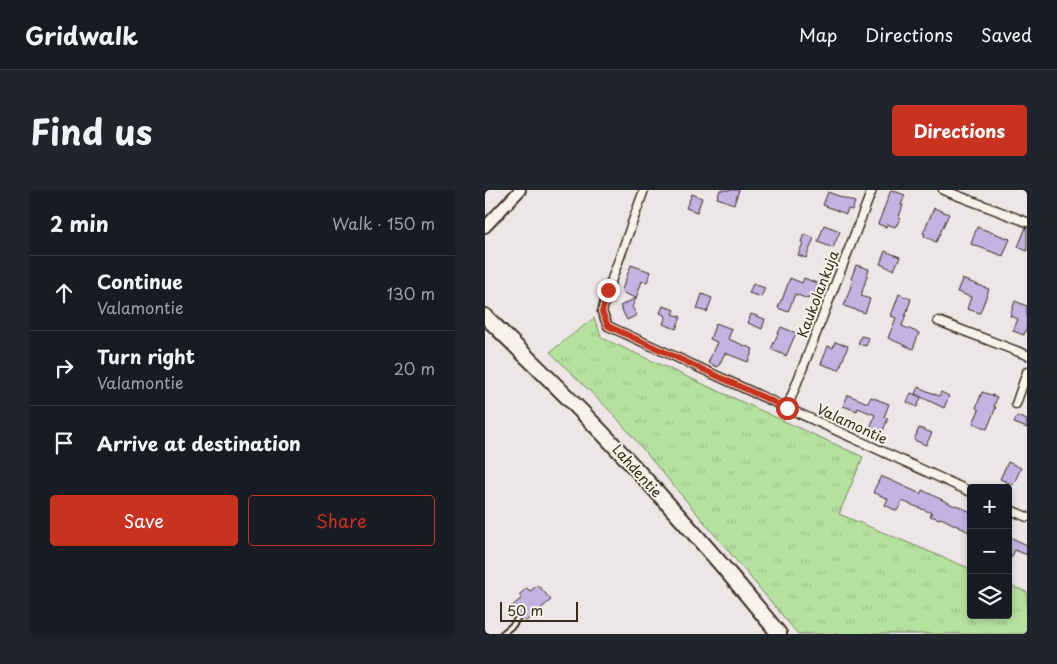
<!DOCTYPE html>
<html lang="en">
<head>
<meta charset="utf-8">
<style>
  body { margin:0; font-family:"Playpen Sans",sans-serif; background:#20242c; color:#f1f3f6 }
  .controls { position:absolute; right:15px; bottom:15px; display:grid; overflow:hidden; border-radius:5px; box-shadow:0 2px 8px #0003 }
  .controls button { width:45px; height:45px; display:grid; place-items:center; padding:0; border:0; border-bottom:1px solid #363941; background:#171b24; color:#f1f3f6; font:25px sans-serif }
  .scale { position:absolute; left:15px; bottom:12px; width:78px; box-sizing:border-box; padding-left:5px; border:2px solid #3b2a1e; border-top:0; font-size:14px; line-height:18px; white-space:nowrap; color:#3b2a1e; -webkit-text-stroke:4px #f7f3e8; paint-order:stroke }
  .stop { position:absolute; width:15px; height:15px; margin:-11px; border:4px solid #c8321e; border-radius:50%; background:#fff }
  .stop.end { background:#c8321e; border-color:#fff; box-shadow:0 1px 5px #0008 }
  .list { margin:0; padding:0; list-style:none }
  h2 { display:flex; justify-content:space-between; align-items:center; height:65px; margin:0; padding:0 20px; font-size:21px }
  h2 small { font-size:16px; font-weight:400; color:#9ea1a6 }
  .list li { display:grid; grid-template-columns:32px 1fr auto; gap:15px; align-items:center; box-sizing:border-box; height:75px; padding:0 20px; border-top:1px solid #363941 }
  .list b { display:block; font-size:19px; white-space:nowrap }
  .list p { margin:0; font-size:16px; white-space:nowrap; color:#9ea1a6 }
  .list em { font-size:16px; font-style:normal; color:#9ea1a6 }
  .actions { display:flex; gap:10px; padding:15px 20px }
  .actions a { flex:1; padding:11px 0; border:1px solid #c8321e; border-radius:5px; text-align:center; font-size:18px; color:#c8321e }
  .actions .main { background:#c8321e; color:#fff }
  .icon { flex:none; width:28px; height:28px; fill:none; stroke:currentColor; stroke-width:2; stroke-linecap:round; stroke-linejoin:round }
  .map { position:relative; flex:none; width:542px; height:444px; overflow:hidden; border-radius:5px }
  header { display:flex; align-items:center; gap:30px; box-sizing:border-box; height:70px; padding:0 25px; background:#171b24; border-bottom:1px solid #363941 }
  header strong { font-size:24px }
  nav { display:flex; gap:28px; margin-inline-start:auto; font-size:18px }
  .intro { display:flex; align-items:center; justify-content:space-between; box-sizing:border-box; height:120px; padding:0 30px }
  h1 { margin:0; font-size:35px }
  .button { padding:12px 22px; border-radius:5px; background:#c8321e; color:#fff; font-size:18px; font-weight:700 }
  main { display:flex; gap:30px; padding:0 30px }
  aside { flex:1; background:#171b24; border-radius:5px; box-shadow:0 2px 8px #0003 }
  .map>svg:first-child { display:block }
  .grass { fill:url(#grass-tufts); stroke:#78865e }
  .building { fill:#c5b2e2; stroke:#3b2a1e }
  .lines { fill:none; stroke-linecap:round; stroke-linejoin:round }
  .service-casing { stroke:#3b2a1e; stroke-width:8 }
  .minor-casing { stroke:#3b2a1e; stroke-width:11 }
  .tertiary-casing { stroke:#3b2a1e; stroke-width:14 }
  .trunk-casing { stroke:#3b2a1e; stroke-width:18 }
  .service { stroke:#f7f3e8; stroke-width:4 }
  .minor { stroke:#f7f3e8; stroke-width:8 }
  .tertiary { stroke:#f7f3e8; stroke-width:10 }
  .trunk { stroke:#f7f3e8; stroke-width:14 }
  .route { stroke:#c8321e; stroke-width:6 }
  .labels { text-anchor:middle; stroke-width:4; stroke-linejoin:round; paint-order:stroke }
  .street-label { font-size:14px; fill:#3b2a1e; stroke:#f7f3e8 }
</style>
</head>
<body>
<header>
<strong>Gridwalk</strong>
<nav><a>Map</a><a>Directions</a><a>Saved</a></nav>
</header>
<div class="intro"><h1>Find us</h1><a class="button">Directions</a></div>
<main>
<aside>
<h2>2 min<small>Walk · 150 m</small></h2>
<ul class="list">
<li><svg class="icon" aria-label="ahead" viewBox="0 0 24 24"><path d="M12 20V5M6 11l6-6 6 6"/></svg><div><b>Continue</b><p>Valamontie</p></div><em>130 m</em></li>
<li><svg class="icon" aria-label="right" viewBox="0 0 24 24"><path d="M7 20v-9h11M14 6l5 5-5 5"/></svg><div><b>Turn right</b><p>Valamontie</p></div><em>20 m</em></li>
<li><svg class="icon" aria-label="arrive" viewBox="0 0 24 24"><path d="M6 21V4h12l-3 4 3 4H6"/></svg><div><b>Arrive at destination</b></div></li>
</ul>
<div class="actions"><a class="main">Save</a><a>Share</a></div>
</aside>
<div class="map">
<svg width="542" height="444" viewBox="0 0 542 444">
  <defs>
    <pattern id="grass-tufts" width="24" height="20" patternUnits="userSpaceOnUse" patternTransform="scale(1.25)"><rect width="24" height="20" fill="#b5e19f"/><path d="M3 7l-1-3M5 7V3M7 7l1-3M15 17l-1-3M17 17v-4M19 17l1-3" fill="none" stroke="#9dc188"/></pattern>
  </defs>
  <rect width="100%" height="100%" fill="#ede6e7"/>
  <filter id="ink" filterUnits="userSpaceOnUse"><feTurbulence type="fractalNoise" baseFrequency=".02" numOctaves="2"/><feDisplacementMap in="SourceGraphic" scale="10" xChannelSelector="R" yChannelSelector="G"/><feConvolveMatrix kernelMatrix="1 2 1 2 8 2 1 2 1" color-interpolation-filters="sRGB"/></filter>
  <g filter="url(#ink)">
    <path class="grass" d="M109,128L117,148L378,267L354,324L486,379V425H523V395L542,402V444H313L130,226L65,162Z"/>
    <g class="building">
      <path d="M235,0H254L249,14L232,8Z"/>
      <path d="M406,0L420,5L416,15H418L414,27L415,28L412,35H411L410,37L402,34L401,37L393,34Z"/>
      <path d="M343,2L370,12L367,20L363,19L361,24L338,15Z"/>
      <path d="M207,4L217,8L212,22L201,18Z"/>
      <path d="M449,18L464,24L451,52L439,46L440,44L438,43Z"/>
      <path d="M339,35L355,41L348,58L333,52Z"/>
      <path d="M492,37L525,49L518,66L486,54Z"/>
      <path d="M541,37L542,38V61L533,57Z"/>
      <path d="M319,44L329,48L321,68L313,65L318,53L316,52Z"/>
      <path d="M400,61L415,67L409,80L395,74Z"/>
      <path d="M146,75L166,82L162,92L157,91L151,108L136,102Z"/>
      <path d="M371,75L384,79L376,106L385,109L380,123L359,116L368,90L366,89Z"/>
      <path d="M305,88L317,93L319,88L334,94L328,107L324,106L323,109L310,104L303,122L293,118L296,110H297Z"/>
      <path d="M477,89L504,99L495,123L482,119L486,107L472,102Z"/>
      <path d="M268,94L280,98L276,107L264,103Z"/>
      <path d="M217,104L227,108L222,122L212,119Z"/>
      <path d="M414,104L426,109L417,136L434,143L428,159L403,148L411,128L406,126Z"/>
      <path d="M151,108L147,117L152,125L142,130L135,116Z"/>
      <path d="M530,111L542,116V136L539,145L528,141L533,129L525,126Z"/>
      <path d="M178,116L190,120L188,124L196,127L191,139L178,134L181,126L175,123Z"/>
      <path d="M266,124L280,129L277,139L263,133Z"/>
      <path d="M231,133L247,139L243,149L268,159L263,172L240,163L233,177L223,173L232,152L225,149Z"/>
      <path d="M296,137L311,143L301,166L286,159Z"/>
      <path d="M376,146L384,148L381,156L373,154Z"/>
      <path d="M350,152L363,156L354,180L336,174L343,156L348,158Z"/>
      <path d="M433,197L454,206L456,202L464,206L459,218L430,204Z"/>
      <path d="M497,202L512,207L509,217H511L502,239L488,233L494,220L491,218Z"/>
      <path d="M426,203L436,207L432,217L422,212Z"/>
      <path d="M363,205L383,213L386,207L404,214L399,227L403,228L397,243L385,238L390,225L373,218L372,221L358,216Z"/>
      <path d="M532,226L542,230V238L529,233Z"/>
      <path d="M434,238L447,243L441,255L429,250Z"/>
      <path d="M523,272L536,278L528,295L515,289Z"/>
      <path d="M396,286L436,304L437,300L470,316L471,315L486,322V343L456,328L455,329L445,326L447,323L417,311L412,321L400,315L403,309L388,302Z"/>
      <path d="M523,346L542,355V365L530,360L523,373Z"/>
      <path d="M53,395L66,410L40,432L27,416L37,408L34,405L42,398L45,401Z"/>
    </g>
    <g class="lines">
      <defs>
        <path id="service" d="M17,444L28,435L32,429"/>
        <g id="minor">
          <path d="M159,0L123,100L117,122L123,136L486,302"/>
          <path d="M458,0L542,32"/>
          <path d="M453,131L542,165"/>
          <path d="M531,214L542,182"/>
          <path d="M302,218L387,0"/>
          <path d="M523,319L542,327"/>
        </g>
        <path id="tertiary" d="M0,37L35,0"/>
        <path id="trunk" d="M0,126C47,172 95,218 139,266C193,324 245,383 294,444"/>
      </defs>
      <use href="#service" class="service-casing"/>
      <use href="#minor" class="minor-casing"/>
      <use href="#tertiary" class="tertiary-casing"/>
      <use href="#trunk" class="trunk-casing"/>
      <use href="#service" class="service"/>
      <use href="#minor" class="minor"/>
      <use href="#tertiary" class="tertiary"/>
      <use href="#trunk" class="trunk"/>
    </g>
  </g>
  <g class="lines" filter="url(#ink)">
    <path class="route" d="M123,100L117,122L123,136L302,218"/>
  </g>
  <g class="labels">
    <g class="street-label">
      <text transform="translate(333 104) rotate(-69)" y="5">Kaukolankuja</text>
      <text transform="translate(367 234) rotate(25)" y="5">Valamontie</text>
      <text transform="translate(152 281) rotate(48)" y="5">Lahdentie</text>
    </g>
  </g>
</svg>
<div class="controls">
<button>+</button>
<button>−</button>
<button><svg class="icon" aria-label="layers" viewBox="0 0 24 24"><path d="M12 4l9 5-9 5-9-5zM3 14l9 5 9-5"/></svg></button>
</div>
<div class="scale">50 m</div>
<div class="stop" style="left:302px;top:218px"></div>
<div class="stop end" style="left:123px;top:100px"></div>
</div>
</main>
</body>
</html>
